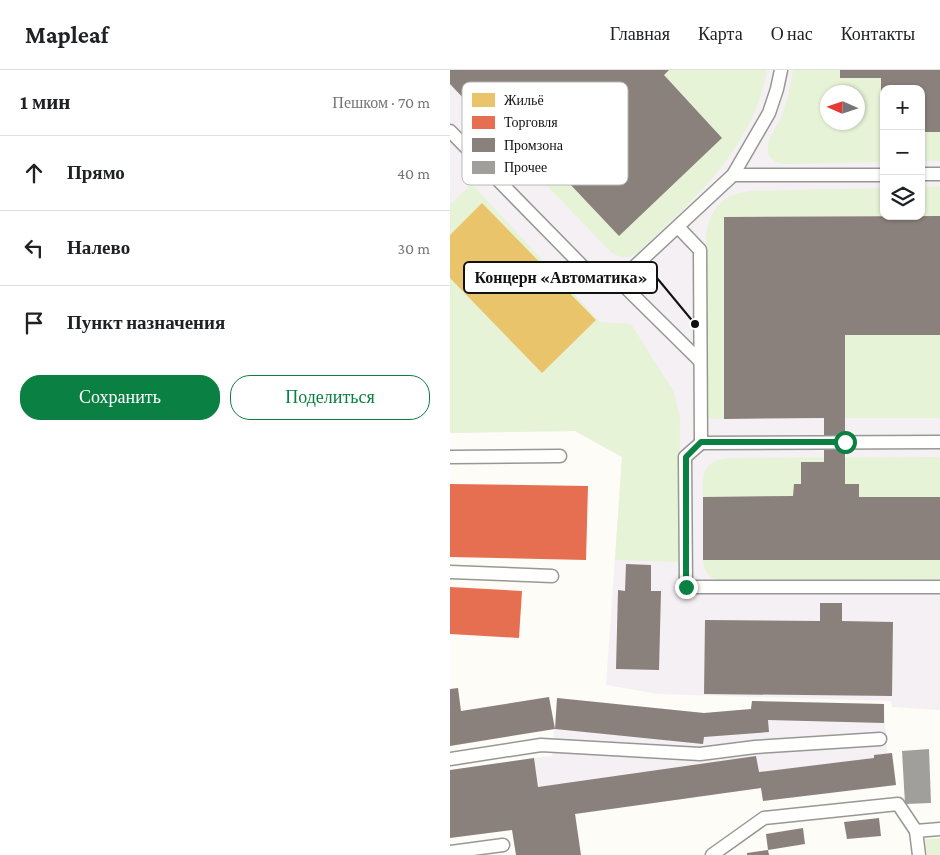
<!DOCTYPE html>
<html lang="ru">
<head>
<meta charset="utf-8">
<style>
  body { margin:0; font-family:"Crimson Pro",serif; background:#f2f2f2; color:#202124 }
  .controls { position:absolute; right:15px; top:15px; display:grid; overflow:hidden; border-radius:10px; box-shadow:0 1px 4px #0004 }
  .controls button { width:45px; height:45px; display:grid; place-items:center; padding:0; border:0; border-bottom:1px solid #e0e0e0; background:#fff; color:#202124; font:25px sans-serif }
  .compass { position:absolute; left:370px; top:15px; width:45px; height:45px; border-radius:50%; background:#fff; box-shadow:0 1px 4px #0004; rotate:273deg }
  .stop { position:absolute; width:15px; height:15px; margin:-11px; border:4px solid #0b8043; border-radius:50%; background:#fff }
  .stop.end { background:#0b8043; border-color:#fff; box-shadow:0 1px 5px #0008 }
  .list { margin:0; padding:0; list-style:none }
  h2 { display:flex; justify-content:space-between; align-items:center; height:65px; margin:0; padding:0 20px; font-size:21px }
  h2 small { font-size:16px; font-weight:400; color:#757577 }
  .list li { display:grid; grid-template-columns:32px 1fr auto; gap:15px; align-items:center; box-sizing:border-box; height:75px; padding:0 20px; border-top:1px solid #e0e0e0 }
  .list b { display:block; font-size:19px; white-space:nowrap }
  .list em { font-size:16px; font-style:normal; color:#757577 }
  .actions { display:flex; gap:10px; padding:15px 20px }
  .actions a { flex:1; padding:11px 0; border:1px solid #0b8043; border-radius:20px; text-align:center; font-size:18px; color:#0b8043 }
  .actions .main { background:#0b8043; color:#fff }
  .icon { flex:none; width:28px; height:28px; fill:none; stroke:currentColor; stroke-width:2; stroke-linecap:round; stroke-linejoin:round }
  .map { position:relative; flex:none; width:490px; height:785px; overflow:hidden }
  header { display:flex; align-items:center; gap:30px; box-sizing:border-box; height:70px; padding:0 25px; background:#fff; border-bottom:1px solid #e0e0e0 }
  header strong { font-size:24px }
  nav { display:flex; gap:28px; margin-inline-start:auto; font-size:18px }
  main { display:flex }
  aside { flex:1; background:#fff }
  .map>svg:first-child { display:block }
  .industrial { fill:#f5f0f3; fill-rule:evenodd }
  .green { fill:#e7f3d7; fill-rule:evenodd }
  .homes { fill:#e9c46a }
  .shops { fill:#e76f51 }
  .industry { fill:#8a817c }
  .building { fill:#a19f9c }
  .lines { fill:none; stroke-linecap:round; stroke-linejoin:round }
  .service-casing { stroke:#979795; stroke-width:15 }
  .service { stroke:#fffffe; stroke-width:12 }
  .route { stroke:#0b8043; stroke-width:6 }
  .key { fill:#fff; stroke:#b8b8b8; stroke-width:1 }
  .key-label { font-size:14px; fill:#111 }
  .leader { fill:none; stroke:#111; stroke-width:2 }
  .callout-dot { fill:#111; stroke:#fff; stroke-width:2 }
  .callout { fill:#fff; stroke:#111; stroke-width:2 }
  .callout-label { font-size:16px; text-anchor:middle; font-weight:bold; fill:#111 }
</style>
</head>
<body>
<header>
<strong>Mapleaf</strong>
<nav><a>Главная</a><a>Карта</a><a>О нас</a><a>Контакты</a></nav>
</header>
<main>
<aside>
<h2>1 мин<small>Пешком · 70 m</small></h2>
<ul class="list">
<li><svg class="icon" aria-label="ahead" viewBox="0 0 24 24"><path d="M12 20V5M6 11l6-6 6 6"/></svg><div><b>Прямо</b></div><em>40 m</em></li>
<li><svg class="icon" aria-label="left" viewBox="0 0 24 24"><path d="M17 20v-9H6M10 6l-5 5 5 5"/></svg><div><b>Налево</b></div><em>30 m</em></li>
<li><svg class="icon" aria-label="arrive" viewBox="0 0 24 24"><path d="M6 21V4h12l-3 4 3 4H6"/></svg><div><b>Пункт назначения</b></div></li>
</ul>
<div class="actions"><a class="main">Сохранить</a><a>Поделиться</a></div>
</aside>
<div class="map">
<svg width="490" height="785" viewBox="0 0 490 785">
  <rect width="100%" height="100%" fill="#fdfcf7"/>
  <g class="industrial">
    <path d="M0,0H490V640L442,637L441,631L208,624L156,615L172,387L125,361L0,363ZM434,19H471V146H434ZM378,22H408V52H378Z"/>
    <path d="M107,628L254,643L301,639L302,631L434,634L437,683H442L446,715L313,731L311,718L126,744L127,757L94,762L84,688L102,686Z"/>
  </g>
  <g class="green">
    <path d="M219,0H317C304,78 242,132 187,183C178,189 171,188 162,183L71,89L84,76L169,165L272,68L214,5Z"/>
    <path d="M343,0H390L391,8H431V62H434V92L334,94C327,93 318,90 318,81C316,69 328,56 332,45C337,30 341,16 343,0ZM378,22H408V52H378Z"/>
    <rect x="471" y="62" width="19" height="29"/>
    <path d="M22,114L150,252L181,254L224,322L230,348L228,492L165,490L172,387L125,361L0,363V134Z"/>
    <path d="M490,116V146L274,147V349L256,348V164C262,136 272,125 300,121L434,118V146H471V117Z"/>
    <rect x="395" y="265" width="95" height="83"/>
    <path d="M490,387V427H409V414H395V392H352L351,414H344L343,426L253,427C252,404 253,391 278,388Z"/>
    <path d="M253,490H490V509L272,511C260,509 254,503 253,490Z"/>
    <path d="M490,768V785H477L475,769Z"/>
  </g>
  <path class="homes" d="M32,133L146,250L92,303L0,208V165Z"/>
  <g class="shops">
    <path d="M0,414L138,416L136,490L0,487Z"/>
    <path d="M0,517L72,521L69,568L0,564Z"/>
  </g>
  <g class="industry">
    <path d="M0,0H219L214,5L272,68L169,166L84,76L71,89L0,14Z"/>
    <path d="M390,0H490V62H471V19H434V62H431V8H390Z"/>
    <path d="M490,146V265H395V414H409V427H490V490H253V427L343,426L344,414H351V392H374V348L274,349V147Z"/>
    <path d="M176,494L201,495V521H211L209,600L166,599L168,520L175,521Z"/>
    <path d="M370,533H392V551L443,552L442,626L254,624L255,550L370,551Z"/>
    <path d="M8,618L11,641L99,627L105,659L0,676V619Z"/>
    <path d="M107,628L254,643L301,639L302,631L434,634V653L318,650L319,662L254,667L253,674L105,659Z"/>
    <path d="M442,683L446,715L313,731L311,718L125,744L131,785H66L62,760L0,768V700L84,688L88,717L306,686L309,702L424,688V685Z"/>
    <path d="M429,748L431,766L397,769L394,752Z"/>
    <path d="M353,758L355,774L318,780L316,764Z"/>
    <path d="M318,780L319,785H297V783Z"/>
  </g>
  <path class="building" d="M479,679L481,733L455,734L452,681Z"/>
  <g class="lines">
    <defs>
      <g id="service">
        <path d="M0,61L145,209L169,211L283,105L319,43L327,19L331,0"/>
        <path d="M471,104H490"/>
        <path d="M283,105H434"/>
        <path d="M228,157L250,180L251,373L490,372"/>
        <path d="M169,211L250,291"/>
        <path d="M251,373L235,387L236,517H490"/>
        <path d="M0,387L110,386"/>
        <path d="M0,502L102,506"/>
        <path d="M0,689L91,675L250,684L305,677L430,669"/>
        <path d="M0,782L53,775"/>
        <path d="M262,785L314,748L448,734L466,761"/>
        <path d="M469,785L466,761L490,759"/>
      </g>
    </defs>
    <use href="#service" class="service-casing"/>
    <use href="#service" class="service"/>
  </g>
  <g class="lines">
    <path class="route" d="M236,517V387L251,372H395"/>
  </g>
  <rect x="12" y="12" width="166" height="103" rx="8" class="key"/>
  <rect x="22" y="23" width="23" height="14" fill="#e9c46a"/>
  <rect x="22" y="46" width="23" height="13" fill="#e76f51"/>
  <rect x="22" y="68" width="23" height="14" fill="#8a817c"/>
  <rect x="22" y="91" width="23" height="13" fill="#a19f9c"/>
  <g class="key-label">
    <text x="54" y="35">Жильё</text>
    <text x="54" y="57">Торговля</text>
    <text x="54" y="80">Промзона</text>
    <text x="54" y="102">Прочее</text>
  </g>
  <path class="leader" d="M245 254L207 208"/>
  <circle class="callout-dot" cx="245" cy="254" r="5"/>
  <rect class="callout" x="14" y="192" width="193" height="31" rx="5"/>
  <g class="callout-label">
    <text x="111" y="213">Концерн «Автоматика»</text>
  </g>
</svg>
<div class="controls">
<button>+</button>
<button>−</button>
<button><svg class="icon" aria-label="layers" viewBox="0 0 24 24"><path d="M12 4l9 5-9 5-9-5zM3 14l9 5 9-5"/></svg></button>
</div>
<svg class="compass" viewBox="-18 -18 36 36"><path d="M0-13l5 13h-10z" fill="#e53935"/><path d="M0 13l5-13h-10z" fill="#757577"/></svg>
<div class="stop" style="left:395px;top:372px"></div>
<div class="stop end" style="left:236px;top:517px"></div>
</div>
</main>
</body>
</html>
